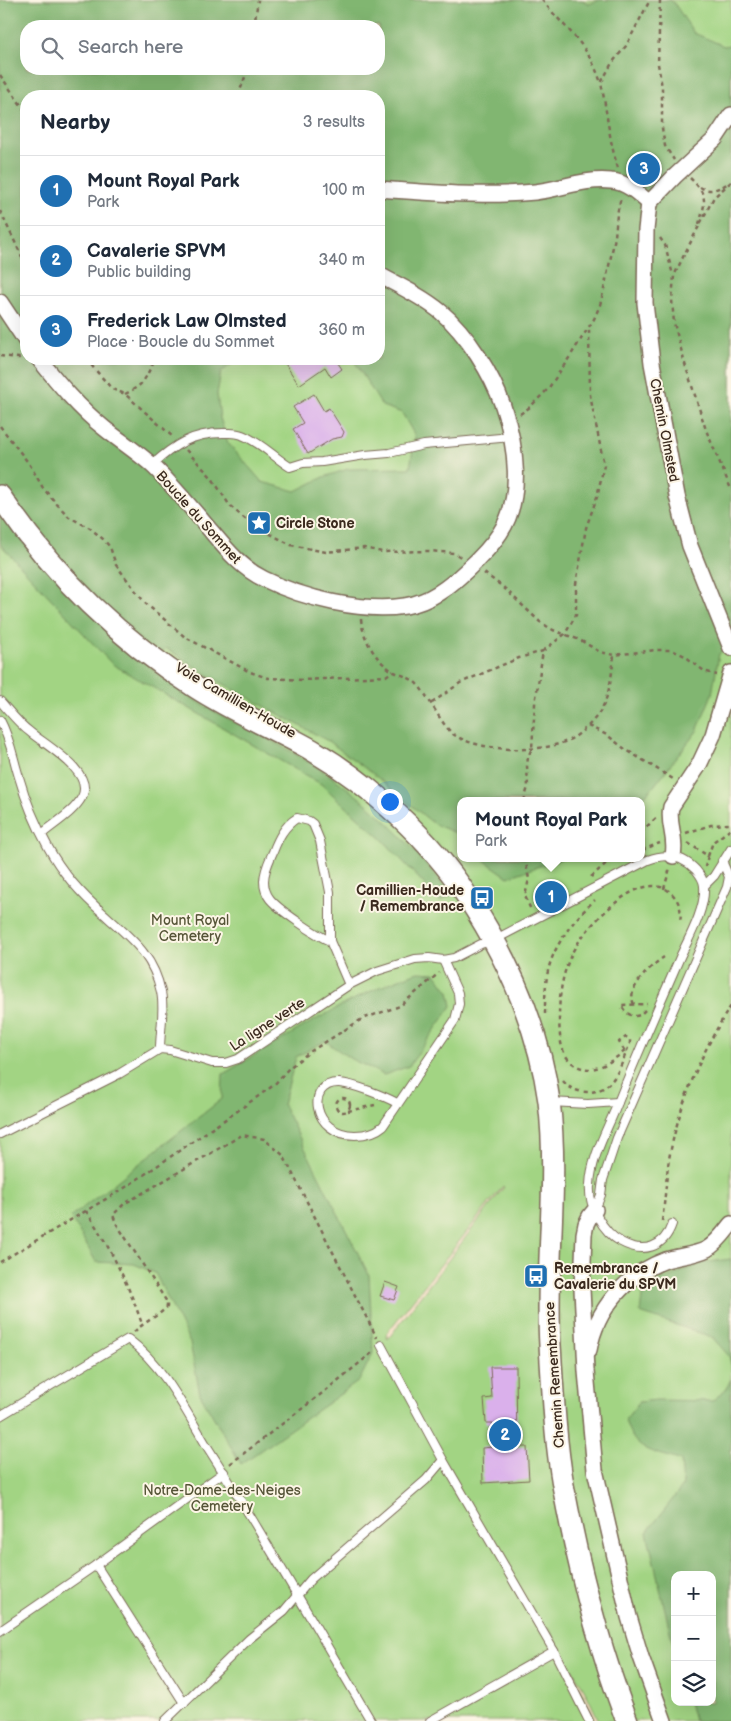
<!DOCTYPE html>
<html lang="en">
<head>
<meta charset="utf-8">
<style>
  body { margin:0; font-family:"Balsamiq Sans",sans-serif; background:#f2f2f3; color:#1f2937 }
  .controls { position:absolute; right:15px; bottom:15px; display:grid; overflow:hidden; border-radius:10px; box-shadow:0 5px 20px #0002 }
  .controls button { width:45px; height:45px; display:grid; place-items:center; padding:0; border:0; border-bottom:1px solid #e0e1e3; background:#fff; color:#1f2937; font:25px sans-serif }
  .you { position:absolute; left:389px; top:801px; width:18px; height:18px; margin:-12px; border:4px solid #fff; border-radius:50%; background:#1a73e8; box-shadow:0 0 0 8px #1a73e833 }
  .badge { display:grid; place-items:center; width:32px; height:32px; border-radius:50%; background:#1f6fb2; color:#fff; font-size:16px; font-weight:700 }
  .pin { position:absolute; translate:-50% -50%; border:2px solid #fff; box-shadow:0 1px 5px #0006 }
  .popup { position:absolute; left:457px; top:797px; width:188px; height:65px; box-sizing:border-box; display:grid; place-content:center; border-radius:10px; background:#fff; filter:drop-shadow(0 1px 4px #0005); font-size:16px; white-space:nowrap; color:#747a83 }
  .popup b { font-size:19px; color:#1f2937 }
  .popup::after { content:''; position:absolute; left:50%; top:100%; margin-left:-10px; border:10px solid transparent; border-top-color:#fff }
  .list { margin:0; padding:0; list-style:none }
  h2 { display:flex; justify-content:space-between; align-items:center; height:65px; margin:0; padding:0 20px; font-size:21px }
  h2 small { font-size:16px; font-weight:400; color:#747a83 }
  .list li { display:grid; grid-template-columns:32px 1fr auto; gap:15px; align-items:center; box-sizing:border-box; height:70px; padding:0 20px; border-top:1px solid #e0e1e3 }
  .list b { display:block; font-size:19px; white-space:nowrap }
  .list p { margin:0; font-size:16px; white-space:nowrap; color:#747a83 }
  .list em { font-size:16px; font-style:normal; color:#747a83 }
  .icon { flex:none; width:28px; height:28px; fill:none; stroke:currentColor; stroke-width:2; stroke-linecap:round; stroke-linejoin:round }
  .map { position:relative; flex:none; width:731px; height:1721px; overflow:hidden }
  .search { position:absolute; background:#fff; box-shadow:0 5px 20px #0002; left:20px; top:20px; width:365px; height:55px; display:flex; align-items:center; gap:12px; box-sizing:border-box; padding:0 18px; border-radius:20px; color:#747a83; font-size:19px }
  .panel { position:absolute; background:#fff; box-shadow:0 5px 20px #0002; left:20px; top:90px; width:365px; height:275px; border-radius:20px }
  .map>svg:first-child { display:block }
  .green { fill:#a2d483; stroke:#6e7f50; fill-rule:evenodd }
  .forest { fill:#81b671; stroke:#5e7048; fill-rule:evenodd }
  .building { fill:#dab0eb }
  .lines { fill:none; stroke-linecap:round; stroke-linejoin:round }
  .lane-casing { stroke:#7c6957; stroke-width:10 }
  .street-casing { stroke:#7c6957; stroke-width:18 }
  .secondary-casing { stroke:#7c6957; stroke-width:24 }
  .path { stroke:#7c6957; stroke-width:2.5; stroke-dasharray:4 4; stroke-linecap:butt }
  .lane { stroke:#fff; stroke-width:8 }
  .street { stroke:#fff; stroke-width:15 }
  .secondary { stroke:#fff; stroke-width:21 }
  .street-bridge-casing { stroke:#7c6957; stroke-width:18; stroke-linecap:butt }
  .street-bridge { stroke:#fff; stroke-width:15 }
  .labels { text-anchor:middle; stroke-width:4; stroke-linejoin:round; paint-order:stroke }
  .street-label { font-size:14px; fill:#3b2a1e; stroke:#fcf5e5 }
  .poi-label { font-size:14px; font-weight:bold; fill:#3b2a1e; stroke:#fcf5e5; text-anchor:start }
  .park-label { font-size:14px; fill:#555437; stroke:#fcf5e5 }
</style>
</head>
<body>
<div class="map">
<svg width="731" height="1721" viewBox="0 0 731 1721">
  <rect width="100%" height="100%" fill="#fcf5e5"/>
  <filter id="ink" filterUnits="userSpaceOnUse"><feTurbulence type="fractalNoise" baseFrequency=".02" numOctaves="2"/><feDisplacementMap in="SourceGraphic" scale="10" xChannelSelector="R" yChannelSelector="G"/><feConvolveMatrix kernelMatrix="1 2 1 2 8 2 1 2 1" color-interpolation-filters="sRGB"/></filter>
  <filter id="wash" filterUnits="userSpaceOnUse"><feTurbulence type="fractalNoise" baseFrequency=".0096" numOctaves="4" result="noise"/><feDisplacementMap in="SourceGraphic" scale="20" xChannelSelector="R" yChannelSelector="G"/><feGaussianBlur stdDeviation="1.12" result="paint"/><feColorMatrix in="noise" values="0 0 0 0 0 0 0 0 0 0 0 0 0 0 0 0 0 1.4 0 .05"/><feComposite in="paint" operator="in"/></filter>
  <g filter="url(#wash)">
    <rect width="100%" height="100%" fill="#f5ddc2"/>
    <path class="green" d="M0,0H731V1721H599L585,1691L548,1627L570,1667L595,1721H0ZM26,26H379V69H26ZM26,96H379V359H26ZM461,801H641V858H461ZM503,1186L504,1187L388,1339L386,1334ZM675,1575H712V1702H675Z"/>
    <g class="forest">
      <path d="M0,0H582L589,4L600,0H670L674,3L694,33L724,46L731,45V643L719,654L712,694L697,731L654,786L640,801H461V838L456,833L434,824L372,773L328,741L211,677L166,648L149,666C190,704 244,725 292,752C357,788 408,837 451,896L440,901L382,839L321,784L112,664L0,544ZM26,26H379V69H26ZM26,96H379V359H353L382,406L402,413L415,436L410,468L348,469L324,477L296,491L262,482L228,443L220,418L217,394L221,372L239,359H26Z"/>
      <path d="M481,858H563L508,877Z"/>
      <path d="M418,972L435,973L449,992L452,1006L409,1066L384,1075L351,1059L325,1041L296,1057L283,1105L369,1275L373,1353L359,1381L241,1464L200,1394L190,1343L155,1273L134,1264L96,1262L71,1217L222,1099L223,1074C287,1037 349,996 418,972Z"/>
      <path d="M731,1259V1365L729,1356L712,1337L640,1313L643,1288L702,1263Z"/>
      <path d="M731,1379V1721H694L689,1702H712V1575H675V1653L647,1532L683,1486L681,1461C651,1449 636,1455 625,1420L639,1402L657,1400L712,1401L726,1389Z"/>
    </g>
    <g id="blocks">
      <g class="building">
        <path d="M282,359H338L336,360L342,369L331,377L325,367L299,385Z"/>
        <path d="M314,394L324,411L329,408L344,432L342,437L332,439L308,454L293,429L303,423L293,407Z"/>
        <path d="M385,1282L399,1287L394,1300L380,1296Z"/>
        <path d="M490,1367H516L517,1447H527L529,1480L483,1483L482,1448L493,1447V1423H486L484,1399L492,1398Z"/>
      </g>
    </g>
  </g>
  <g filter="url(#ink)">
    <use href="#blocks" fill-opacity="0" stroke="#7c6957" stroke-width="1"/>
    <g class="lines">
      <defs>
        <g id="lane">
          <path d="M152,465C174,445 192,433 223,433C230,433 236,432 242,435C260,442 274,457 290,467L303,463L322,462L365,455L389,453L424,445L511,437"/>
          <path d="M0,701C10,712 19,724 30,732C45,745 95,772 82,797C74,812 55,823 42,834"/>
          <path d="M0,720C10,738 13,758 19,777C26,802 36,825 48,847C62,873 82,895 104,914C131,939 153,954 161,992C165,1011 160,1030 160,1049"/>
          <path d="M705,885L714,876L731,849"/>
          <path d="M330,941C316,935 279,910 270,899C266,894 264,887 264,881C264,871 269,861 273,852C278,839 284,826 297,818L309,821L313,824L320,841L330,892V941L349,985"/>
          <path d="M550,1102L588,1104L618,1102"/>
          <path d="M397,1103C384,1096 354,1084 339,1083C305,1082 312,1135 355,1135C366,1135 375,1133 383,1126L455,1020L459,1004L458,993L443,960"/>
          <path d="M0,1134L119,1074L160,1049L170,1050L212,1063H226L238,1059L349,985L377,971L415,959L429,958L443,960L454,958L481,944L494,940L648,860C666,853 682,855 696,870C700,875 704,880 704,886C706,908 689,938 680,957C658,1008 635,1059 615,1110C605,1134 591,1159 590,1185C588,1206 603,1232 621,1242C643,1254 664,1248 672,1224"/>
          <path d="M595,1210L601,1195L603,1180L617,1138L727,887L729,877L722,861"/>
          <path d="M381,1345L443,1460L554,1651L589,1721"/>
          <path d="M0,1416L128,1339C164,1366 185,1410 208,1448C265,1537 317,1630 371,1721"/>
          <path d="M96,1565L184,1703"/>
          <path d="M0,1631L96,1565L224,1472"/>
          <path d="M165,1721L249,1639L284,1611L311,1579L426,1480L443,1460"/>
          <path d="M430,1721L554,1651"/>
        </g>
        <g id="street">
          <path d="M701,152L715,139L731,115"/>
          <path d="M379,189C431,193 483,197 535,192C561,189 585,178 611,181C626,182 638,193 649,203L674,177"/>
          <path d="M649,203L646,230L645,303L652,363L677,496L690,546L731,648"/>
          <path d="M0,302L26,341"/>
          <path d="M39,359C59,384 79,408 104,428C120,441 139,453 154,467C172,485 189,505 205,524C223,545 239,567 264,579C302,598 363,613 405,606C430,602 449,587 467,570C479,559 491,547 500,533C524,497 516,445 503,406C492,374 467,334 441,312C423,297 400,286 379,275"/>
          <path d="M673,856C677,836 667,824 671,807L699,765L713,735L731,673"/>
          <path d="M595,1210L590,1216L586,1224L584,1234L582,1289L586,1371L595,1470L629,1617L641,1657L664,1721"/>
          <path d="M589,1350C596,1309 627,1274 666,1260C680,1256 695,1255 707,1249C717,1243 724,1233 731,1224"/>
        </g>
        <path id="secondary" d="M0,496C51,572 118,638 195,687C232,711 273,728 312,750C370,784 431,840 467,896C507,957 539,1028 549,1101C559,1182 545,1264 550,1345C553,1392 555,1439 563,1485C578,1566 598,1644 627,1721"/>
      </defs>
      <use href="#lane" class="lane-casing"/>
      <use href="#street" class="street-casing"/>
      <use href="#secondary" class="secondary-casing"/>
      <g class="path">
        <path d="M542,0C567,31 588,43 601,83"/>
        <path d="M660,0L658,64L662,87V128L665,146L674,160"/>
        <path d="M254,26L258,0"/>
        <path d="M0,75L26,112"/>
        <path d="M238,96L248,69"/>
        <path d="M618,168C609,141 607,111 601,83L612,63L626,46L650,0"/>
        <path d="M690,178C708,195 706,202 699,224"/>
        <path d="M731,182L714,197L684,255L674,276L672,300L674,323L685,364L706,430L731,489"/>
        <path d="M700,187C710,193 717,189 727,184"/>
        <path d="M0,211L26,265"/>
        <path d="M660,238L665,245L673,275"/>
        <path d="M0,356L19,358L25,355"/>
        <path d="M86,359L112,389L125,394L173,437"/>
        <path d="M125,394C147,383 144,379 155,359"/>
        <path d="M520,414L530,407L548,389L569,358L594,319L600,305L605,285L615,237L617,214L621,197"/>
        <path d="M0,426L30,465L43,488L55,502L69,517L90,528L103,539L110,547L116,565L145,603L185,637L250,672L268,678L303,680L386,676L393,671"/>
        <path d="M186,450L212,478L230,506L250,523L291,545L326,552L364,548L382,552L429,551L454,553L461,557"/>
        <path d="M484,573L503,587L540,622L553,630L580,640L600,652L614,655L656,650H672L685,656L704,671L717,675"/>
        <path d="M361,619C363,640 376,661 394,672C401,675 409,677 415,682C430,696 441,727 456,736C483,752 543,754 571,739C582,733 594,721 601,710C610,694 612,673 614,655"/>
        <path d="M432,703L460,683L519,658L543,651"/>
        <path d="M588,726L607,735L625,749L673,779"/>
        <path d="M524,801L528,787L527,766L528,757L532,748L535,704L543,651L565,634L576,615V584L586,528L597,497L604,465L590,395L589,328"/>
        <path d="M641,832L657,817"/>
        <path d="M686,833L711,825L731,824"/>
        <path d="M688,843L708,856L705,867"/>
        <path d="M642,850L660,843"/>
        <path d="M708,856L713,842L731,829"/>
        <path d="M525,858L529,879L525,896L531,910"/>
        <path d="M591,877L612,858"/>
        <path d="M664,889L670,868"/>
        <path d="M634,1004C625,989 652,965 664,957"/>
        <path d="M645,1010L640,1015C632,1018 625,1013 621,1005L647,1004"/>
        <path d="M545,1014C545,1000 545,985 548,971C554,944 575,918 595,900"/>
        <path d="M625,1051C609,1063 590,1078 571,1062C559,1051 560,1034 559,1019C559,996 562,974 572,953C585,927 645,861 674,896C680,903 682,913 680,921"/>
        <path d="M563,1081C569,1088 577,1092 587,1092C615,1092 621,1064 630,1043V1040L626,1037L619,1042L626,1053"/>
        <circle cx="343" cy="1105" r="7"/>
        <path d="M348,1111L375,1105"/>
        <path d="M86,1211C110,1247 128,1283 142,1324"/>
        <path d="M662,1221C665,1200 666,1179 669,1159C678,1108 702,1049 731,1006"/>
        <path d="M0,1262L126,1187L236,1112L274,1085L289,1068L308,1053L362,1019L400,1006L439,973"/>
        <path d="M134,1332C144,1322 157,1317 167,1307V1302L116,1223L113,1215L124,1204L242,1135L264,1139L283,1155L377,1338"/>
        <path d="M230,1464L325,1391L373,1352"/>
      </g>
      <use href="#lane" class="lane"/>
      <use href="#street" class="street"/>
      <use href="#secondary" class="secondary"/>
      <defs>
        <path id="street-bridge" d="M674,177L701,152"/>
      </defs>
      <use href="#street-bridge" class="street-bridge-casing"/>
      <use href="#street-bridge" class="street-bridge"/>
    </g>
  </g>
  <defs>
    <symbol id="sight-square" viewBox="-11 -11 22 22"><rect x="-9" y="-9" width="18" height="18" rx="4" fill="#1f6fb2" stroke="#fcf5e5"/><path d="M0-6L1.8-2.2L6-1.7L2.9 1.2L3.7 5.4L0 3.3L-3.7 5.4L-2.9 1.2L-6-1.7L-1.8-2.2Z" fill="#fff"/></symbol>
    <symbol id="bus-square" viewBox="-11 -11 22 22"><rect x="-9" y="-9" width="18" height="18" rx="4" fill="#1f6fb2" stroke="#fcf5e5"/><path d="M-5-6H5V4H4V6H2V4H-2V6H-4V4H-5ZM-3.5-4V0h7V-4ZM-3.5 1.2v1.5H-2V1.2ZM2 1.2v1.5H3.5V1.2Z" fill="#fff"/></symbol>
  </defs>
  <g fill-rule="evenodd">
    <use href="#sight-square" x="245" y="509" width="28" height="28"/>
    <use href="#bus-square" x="468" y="884" width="28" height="28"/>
    <use href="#bus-square" x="522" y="1262" width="28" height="28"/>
  </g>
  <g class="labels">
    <g class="street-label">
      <text transform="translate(665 430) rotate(79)" y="5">Chemin Olmsted</text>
      <text transform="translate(199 517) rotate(48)" y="5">Boucle du Sommet</text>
      <text transform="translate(236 700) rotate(30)" y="5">Voie Camillien-Houde</text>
      <text transform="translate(267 1024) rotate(-33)" y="5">La ligne verte</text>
      <text transform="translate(554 1375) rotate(-94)" y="5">Chemin Remembrance</text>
    </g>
    <g class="poi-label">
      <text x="276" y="528">Circle Stone</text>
      <text x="464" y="895" text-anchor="end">Camillien-Houde<tspan x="464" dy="16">/ Remembrance</tspan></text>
      <text x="554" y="1273">Remembrance /<tspan x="554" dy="16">Cavalerie du SPVM</tspan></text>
    </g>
    <g class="park-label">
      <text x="190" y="925">Mount Royal<tspan x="190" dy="16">Cemetery</tspan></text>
      <text x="222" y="1495">Notre-Dame-des-Neiges<tspan x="222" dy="16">Cemetery</tspan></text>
    </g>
  </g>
</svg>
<div class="controls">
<button>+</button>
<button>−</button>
<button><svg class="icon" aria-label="layers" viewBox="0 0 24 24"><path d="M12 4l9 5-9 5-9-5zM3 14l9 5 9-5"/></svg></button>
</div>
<div class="you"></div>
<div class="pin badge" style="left:551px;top:897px">1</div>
<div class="popup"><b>Mount Royal Park</b>Park</div>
<div class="pin badge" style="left:505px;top:1435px">2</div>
<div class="pin badge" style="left:644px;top:169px">3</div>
<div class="search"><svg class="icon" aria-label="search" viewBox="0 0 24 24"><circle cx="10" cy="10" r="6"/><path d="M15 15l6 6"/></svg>Search here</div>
<section class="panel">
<h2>Nearby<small>3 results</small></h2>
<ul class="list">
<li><span class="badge">1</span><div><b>Mount Royal Park</b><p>Park</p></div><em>100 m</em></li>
<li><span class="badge">2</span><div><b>Cavalerie SPVM</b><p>Public building</p></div><em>340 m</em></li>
<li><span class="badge">3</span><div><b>Frederick Law Olmsted</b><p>Place · Boucle du Sommet</p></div><em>360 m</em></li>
</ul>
</section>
</div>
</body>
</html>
